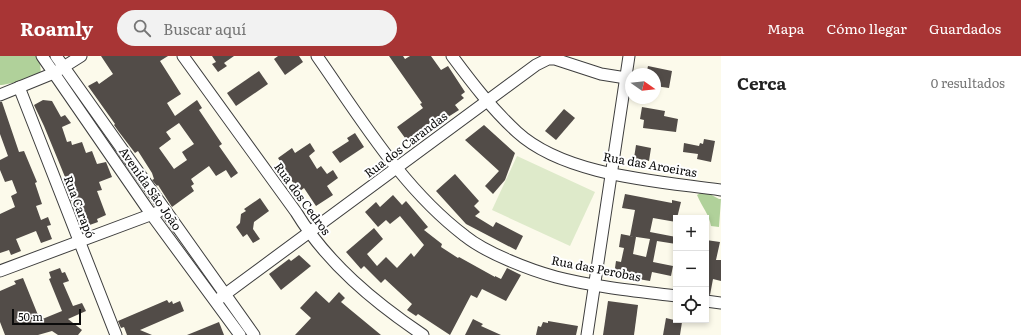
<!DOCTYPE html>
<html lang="es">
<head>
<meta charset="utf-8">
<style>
  body { margin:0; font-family:Literata,serif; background:#f2f2f2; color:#222 }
  .controls { position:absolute; right:12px; bottom:12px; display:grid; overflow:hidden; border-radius:0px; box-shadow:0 2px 6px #0003 }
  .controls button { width:36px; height:36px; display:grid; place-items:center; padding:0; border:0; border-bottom:1px solid #e0e0e0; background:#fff; color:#222; font:20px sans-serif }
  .compass { position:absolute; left:625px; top:12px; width:36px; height:36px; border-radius:50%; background:#fff; box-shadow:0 2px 6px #0003; rotate:104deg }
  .scale { position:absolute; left:12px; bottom:10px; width:69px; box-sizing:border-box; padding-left:4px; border:2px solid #0b0b0b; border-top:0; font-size:11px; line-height:14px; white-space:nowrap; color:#0b0b0b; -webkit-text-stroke:3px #fff; paint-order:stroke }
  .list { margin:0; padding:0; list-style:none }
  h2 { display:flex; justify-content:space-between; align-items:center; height:52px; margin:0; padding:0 16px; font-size:17px }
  h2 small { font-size:13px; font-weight:400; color:#767676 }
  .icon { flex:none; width:22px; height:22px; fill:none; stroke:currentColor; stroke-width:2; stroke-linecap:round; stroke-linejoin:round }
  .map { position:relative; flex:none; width:721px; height:279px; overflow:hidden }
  header { display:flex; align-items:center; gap:24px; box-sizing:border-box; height:56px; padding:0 20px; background:#a83535; color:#fff }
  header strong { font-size:19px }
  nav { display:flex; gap:22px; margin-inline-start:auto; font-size:14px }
  .search { width:280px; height:36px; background:#f2f2f2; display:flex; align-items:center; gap:10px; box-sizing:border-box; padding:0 14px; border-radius:22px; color:#767676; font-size:15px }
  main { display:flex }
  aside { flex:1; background:#fff }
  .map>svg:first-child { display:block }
  .forest { fill:#b0d19a }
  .pitch { fill:#deeaca }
  .building { fill:#524c48; fill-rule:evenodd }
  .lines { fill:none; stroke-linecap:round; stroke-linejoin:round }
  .minor-casing { stroke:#3e3e3e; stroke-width:13 }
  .minor { stroke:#fff; stroke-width:11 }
  .labels { text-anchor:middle; stroke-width:4; stroke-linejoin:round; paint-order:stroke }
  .street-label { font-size:12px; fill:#0b0b0b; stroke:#fff }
</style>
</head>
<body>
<header>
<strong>Roamly</strong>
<div class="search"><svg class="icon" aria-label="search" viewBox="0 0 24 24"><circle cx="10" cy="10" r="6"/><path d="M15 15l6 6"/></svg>Buscar aquí</div>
<nav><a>Mapa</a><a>Cómo llegar</a><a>Guardados</a></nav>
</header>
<main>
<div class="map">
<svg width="721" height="279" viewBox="0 0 721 279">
  <rect width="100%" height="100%" fill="#fcfaeb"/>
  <g class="forest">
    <path d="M0,0H37L40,6L41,19C34,22 7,29 0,29Z"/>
    <path d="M704,135L719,143H721L719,171L711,170C709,158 702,151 697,139Z"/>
  </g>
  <path class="pitch" d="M517,100L595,136L570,190L492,154Z"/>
  <g class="building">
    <path d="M101,0H168L160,5L181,38L167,47L175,60L197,44L202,52L199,54L222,88L219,90L238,117L231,122L226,114L216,120L209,110L191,123L194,128L191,130L194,135L172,151L158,129L157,130L152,124L154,123L152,117L138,95L135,97L119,76L114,69L115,68L88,30L97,25L99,28L113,18ZM179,67L194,88L182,96L187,104L174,113L159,92L171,83L166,76Z"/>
    <path d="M212,0H234L224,7L227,10L218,16L212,8L216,6Z"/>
    <path d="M278,0H299L303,6L285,19L274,3Z"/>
    <path d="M389,0H403L405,3L410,0H431L441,14L448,10L465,36L461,39L464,42L455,49L459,54L448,61L446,58L408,86L397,71L423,52L420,48L422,47Z"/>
    <path d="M648,10L672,15L669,32L655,30V18H646Z"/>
    <path d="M259,15L268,28L236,50L227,37Z"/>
    <path d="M43,44L52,45L61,61L65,59L71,67L62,71L67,86L71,85L72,89L82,86L86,97L92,95L97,108L106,106L112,121L99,126L102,134L97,135L106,159L97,163L98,166L84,171L74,144L71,145L68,138L71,137L65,121L44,70L34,49Z"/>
    <path d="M0,46H2L19,96L24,95L37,126L35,127L42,148L36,150L41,164L48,161L51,169L47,170L52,183L41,187L36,175L16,183L21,195L11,199L9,194L0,197V158L15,151L11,140L17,137L12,124L5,126L0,114V104L8,100L0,78Z"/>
    <path d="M642,51L665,55L664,60L678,63L676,76L643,72L644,64L640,63Z"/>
    <path d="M564,53L575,62L556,84L545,75Z"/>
    <path d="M484,69L515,97L505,124L493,138L485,130L499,115L465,84Z"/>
    <path d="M355,77L364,91L340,107L332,96L349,85L347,82Z"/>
    <path d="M704,83L715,85L711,106L697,103L698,98L683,96L684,87L699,90L700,87L703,88Z"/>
    <path d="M310,87L315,95L309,100L317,113L321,110L327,118L333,114L338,122L327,130L333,139L316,150L304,132L300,135L287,119L283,113L285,112L278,102L292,92L295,97Z"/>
    <path d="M636,89L651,92L649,105L634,102Z"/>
    <path d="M455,118L479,145L474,150L480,156L475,160L493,171L496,166L523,180L516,194L466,168L436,135Z"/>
    <path d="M625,138L672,147V144L681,146L676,166L653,162L650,176L676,181V188L657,185L653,206L673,210L671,220L652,216L650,225L614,219L616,205L621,206L624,192L619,191L621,178L636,181L633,198L646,201L650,183L630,180L635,154L622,152Z"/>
    <path d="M393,139L402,149L406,145L428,171L424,174L442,188L441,191L458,202L459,201L495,221V220L501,223L507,212L521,219L506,245L482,233L477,242L471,239L450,279L418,258L416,260L407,254L412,248L385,223L381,227L364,210L361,213L346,196L374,172L383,183L367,198L377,210L386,201L397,212L411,197L414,201L424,189L400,160L390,168L386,164L378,171L365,156L376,146L380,151Z"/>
    <path d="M260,142L269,155L254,166L253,173L260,183L253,187L247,178L243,181L236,171L240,167L241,158L246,155L244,153Z"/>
    <path d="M706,184L720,186L716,204H721V225L713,223L710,239L706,238Z"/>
    <path d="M299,199L311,210L281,234L269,218L289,203L291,205Z"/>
    <path d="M60,212L62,217L65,216L69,225L63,227L73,250L82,247L86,255L68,263L82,274L78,279H58L52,275L38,279H5L0,266V235L16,228L14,225L23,222L40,264L62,255L49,223L51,222L49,216Z"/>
    <path d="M316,235L329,247L339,236L345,242L341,246L381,279H295L311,262L300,252Z"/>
    <path d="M167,244L169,247L172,245L173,248L180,245L184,255L140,274L152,279H127L124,271L121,272L118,265Z"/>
    <path d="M608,245L638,249L634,279H603Z"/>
    <path d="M666,262L682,266L680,279H663Z"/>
    <path d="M473,263L483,268L481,270L501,279H465Z"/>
    <path d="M548,265L578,270L576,279H536L538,270L541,271L543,266L548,267Z"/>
    <path d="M219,266L224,279H187Z"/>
  </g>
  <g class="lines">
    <defs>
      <g id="minor">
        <path d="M42,0L151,158L240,279"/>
        <path d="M56,0L254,279"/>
        <path d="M183,0L296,156C327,207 374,246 423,279"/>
        <path d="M317,0C361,63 403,133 465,180C486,197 530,214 556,221C595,231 636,235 676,240"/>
        <path d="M452,0C472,27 492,53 517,76C565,120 658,125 721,134"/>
        <path d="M19,31L116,279"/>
        <path d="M0,39L54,17L81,0"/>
        <path d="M0,215L158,156"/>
        <path d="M216,245L536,9L548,3H555L601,18L626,22"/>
        <path d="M706,245L721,247"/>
        <path d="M587,279L629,0"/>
      </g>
    </defs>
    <use href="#minor" class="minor-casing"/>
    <use href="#minor" class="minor"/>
  </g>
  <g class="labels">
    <g class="street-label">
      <text transform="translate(406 89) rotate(-37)" y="4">Rua dos Carandas</text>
      <text transform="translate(650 109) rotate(10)" y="4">Rua das Aroeiras</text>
      <text transform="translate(150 133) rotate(55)" y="4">Avenida São João</text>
      <text transform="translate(302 143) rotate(54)" y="4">Rua dos Cedros</text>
      <text transform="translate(79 151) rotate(69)" y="4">Rua Carapó</text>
      <text transform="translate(596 213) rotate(11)" y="4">Rua das Perobas</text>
    </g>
  </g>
</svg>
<div class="controls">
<button>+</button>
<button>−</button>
<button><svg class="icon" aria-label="locate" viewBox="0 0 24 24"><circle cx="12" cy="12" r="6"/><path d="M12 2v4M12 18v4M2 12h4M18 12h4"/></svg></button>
</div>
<svg class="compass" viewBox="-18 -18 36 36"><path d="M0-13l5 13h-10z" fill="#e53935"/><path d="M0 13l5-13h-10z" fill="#767676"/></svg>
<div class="scale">50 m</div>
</div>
<aside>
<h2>Cerca<small>0 resultados</small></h2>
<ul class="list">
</ul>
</aside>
</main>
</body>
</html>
